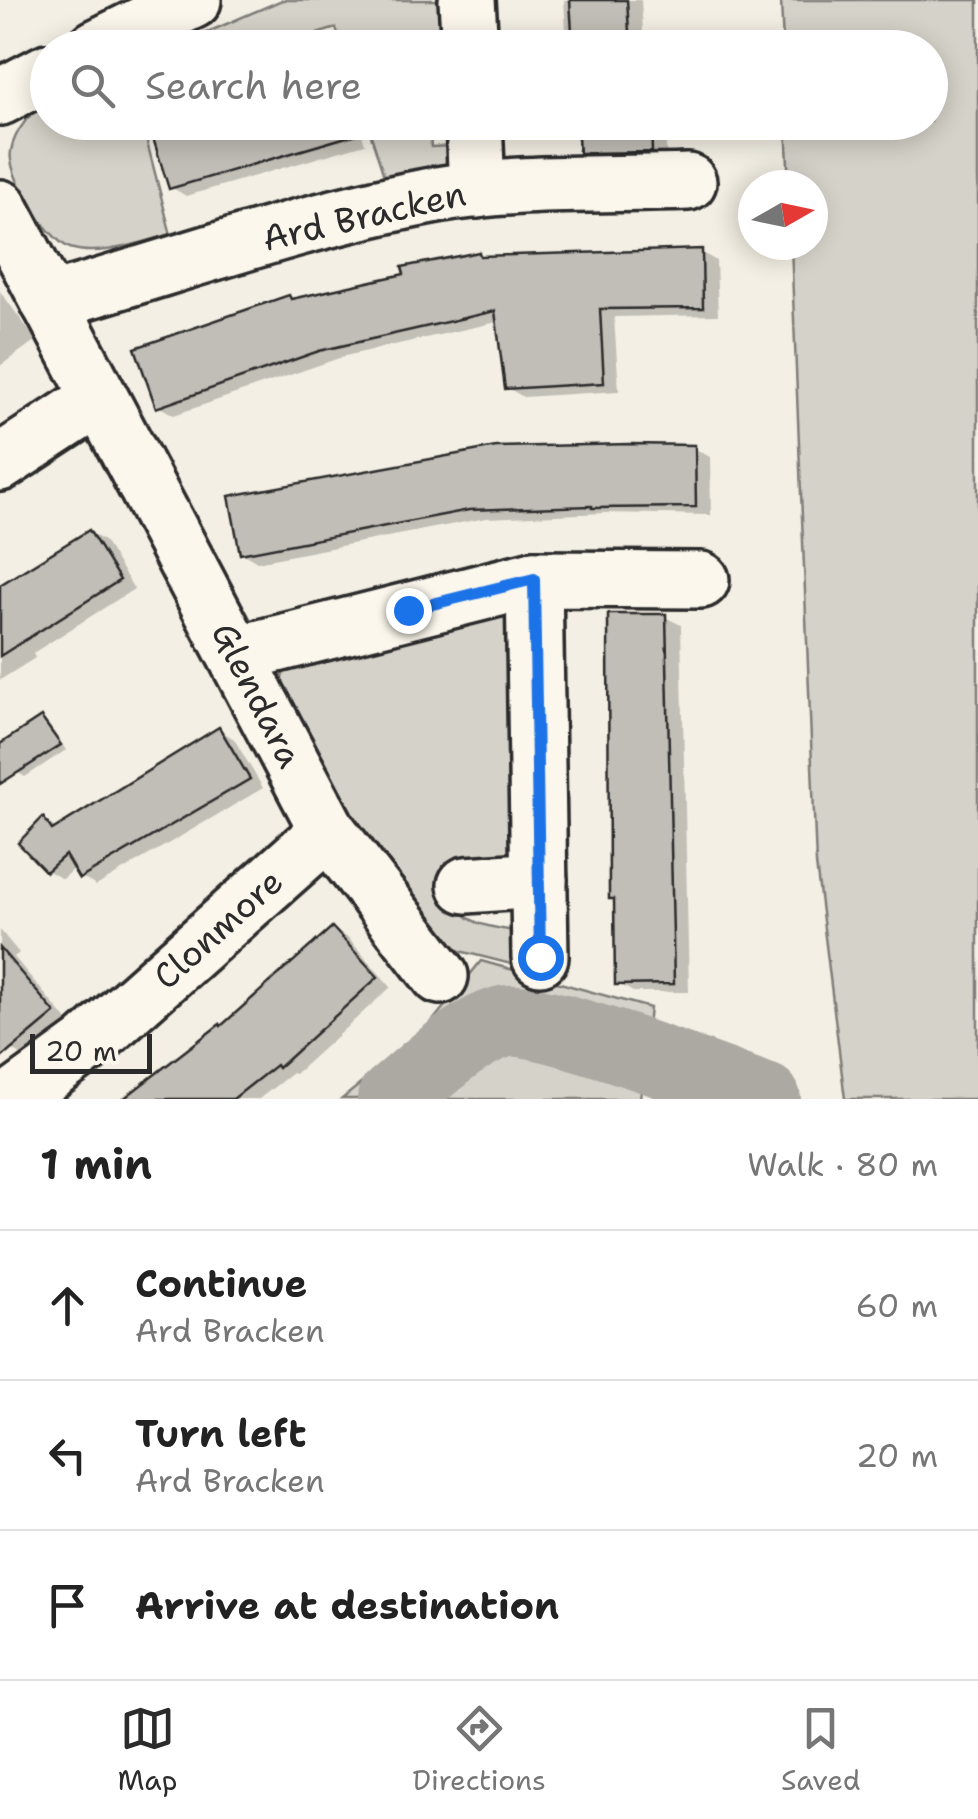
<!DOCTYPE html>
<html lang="en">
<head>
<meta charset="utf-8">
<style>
  body { margin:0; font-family:"Shantell Sans",sans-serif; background:#f6f6f6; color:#222 }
  .compass { position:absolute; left:738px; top:170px; width:90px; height:90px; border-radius:50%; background:#fff; box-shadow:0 5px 25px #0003; rotate:81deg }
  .scale { position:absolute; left:30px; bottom:25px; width:122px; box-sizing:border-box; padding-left:10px; border:5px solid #2b2b2b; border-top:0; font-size:28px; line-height:35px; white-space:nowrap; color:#2b2b2b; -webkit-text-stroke:8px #fbf7ec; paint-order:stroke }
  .stop { position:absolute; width:30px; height:30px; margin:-22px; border:8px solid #1a73e8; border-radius:50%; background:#fff }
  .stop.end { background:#1a73e8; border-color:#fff; box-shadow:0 2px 10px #0008 }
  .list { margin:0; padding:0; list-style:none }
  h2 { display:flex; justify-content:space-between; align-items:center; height:130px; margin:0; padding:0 40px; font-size:42px }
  h2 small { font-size:32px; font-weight:400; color:#767676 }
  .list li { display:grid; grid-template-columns:65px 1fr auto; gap:30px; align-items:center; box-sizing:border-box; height:150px; padding:0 40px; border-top:2px solid #e0e0e0 }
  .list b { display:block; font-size:38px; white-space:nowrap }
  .list p { margin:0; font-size:32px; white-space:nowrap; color:#767676 }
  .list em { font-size:32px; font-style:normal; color:#767676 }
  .icon { flex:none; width:55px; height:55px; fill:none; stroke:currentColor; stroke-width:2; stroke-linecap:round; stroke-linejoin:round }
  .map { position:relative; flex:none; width:978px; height:1099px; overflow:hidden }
  .search { position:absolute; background:#fff; box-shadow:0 5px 25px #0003; left:30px; right:30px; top:30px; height:110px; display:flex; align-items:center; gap:25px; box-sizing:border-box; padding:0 35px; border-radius:55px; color:#767676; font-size:38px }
  .sheet { height:580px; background:#fff }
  nav { display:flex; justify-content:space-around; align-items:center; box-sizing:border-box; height:140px; border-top:2px solid #e0e0e0; background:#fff; font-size:28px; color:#767676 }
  nav a { display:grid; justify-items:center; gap:5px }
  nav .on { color:#2b2b2b }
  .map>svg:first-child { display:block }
  .green { fill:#d5d2c9; stroke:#807e7a; stroke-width:2.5 }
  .shadow { fill:#0003 }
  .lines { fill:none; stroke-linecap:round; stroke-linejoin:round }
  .river { stroke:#aca9a2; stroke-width:72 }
  .building { fill:#c0beb6; stroke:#2b2b2b; stroke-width:2.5 }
  .minor-casing { stroke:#2b2b2b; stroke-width:62 }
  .minor { stroke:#fbf7ec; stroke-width:55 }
  .route { stroke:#1a73e8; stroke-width:12 }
  .labels { text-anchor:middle; stroke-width:8; stroke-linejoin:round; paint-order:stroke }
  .street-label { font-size:35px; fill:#2b2b2b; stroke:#fbf7ec }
</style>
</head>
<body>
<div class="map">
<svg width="978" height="1099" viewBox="0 0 978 1099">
  <rect width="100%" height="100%" fill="#f3efe4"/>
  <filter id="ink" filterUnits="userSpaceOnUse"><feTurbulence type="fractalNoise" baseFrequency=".01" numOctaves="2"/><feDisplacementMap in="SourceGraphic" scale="20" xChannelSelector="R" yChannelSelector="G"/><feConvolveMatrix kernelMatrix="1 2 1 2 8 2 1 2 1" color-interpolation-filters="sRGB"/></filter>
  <g filter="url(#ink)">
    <g class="green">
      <path d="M282,0H449L451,29L424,32L425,47H343L336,28L275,47L171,48Z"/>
      <path d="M781,0H978V1099H845L816,864L791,245H813V185H789L786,123L930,122V48L783,47Z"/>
      <path d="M47,101L48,122L142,123L171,235C142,241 100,258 70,248C48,240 6,174 11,151C14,131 32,111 47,101Z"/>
      <path d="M367,123H429L431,147L452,146L451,163L384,176Z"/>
      <path d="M496,613L512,623L522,845C498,865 473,861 444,867C457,921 467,924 521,932L527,968L460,951L430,931L342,808L281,679L289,663Z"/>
      <path d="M481,961L650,1008L640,1099H342L423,1033Z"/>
    </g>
    <g class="shadow">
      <path d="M564,0H641L644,48H567Z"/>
      <path d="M358,122L365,144L186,196L171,187Z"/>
      <path d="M649,122L665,132L667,159L597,160L582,151Z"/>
      <path d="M701,252L716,261L718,315L614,317L619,391L523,397L508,388L497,322L345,356L174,415L158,406L295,301L407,276L478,254L485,258Z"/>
      <path d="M0,291L36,340L0,366Z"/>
      <path d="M694,448L710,457L711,515L605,513L486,518L257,562L242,553Z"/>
      <path d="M89,532L104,541L134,589L33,653L35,658L0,680V589Z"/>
      <path d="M665,617L681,625L689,992H633L617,983V901L611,898Z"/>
      <path d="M41,719L48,724L66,750L25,777L17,772Z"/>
      <path d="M220,730L234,739L263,788L96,886L81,877L75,867L62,879L47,870L43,821L58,829Z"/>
      <path d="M0,930L19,953L14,957L69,1023L26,1058L11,1049L0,1037Z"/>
      <path d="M332,930L348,938L391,987L295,1074L292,1073L259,1099H128L223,1028Z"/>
    </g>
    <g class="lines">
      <path class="river" d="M393,1099C423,1074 469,1029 507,1021C540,1014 723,1084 765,1099"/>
    </g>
    <g class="building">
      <path d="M570,0H627L630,48H573Z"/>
      <path d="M148,122H366L367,131L169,189Z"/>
      <path d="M577,122H651L652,152L579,153Z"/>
      <path d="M702,249L703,308L600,309L604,383L505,389L495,311L319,351L156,408L135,348L289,295L291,299L404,274L402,267L479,252L480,256Z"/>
      <path d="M630,444L695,445L696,507L592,508V506L469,510L240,554L229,496L496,447Z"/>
      <path d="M89,530L120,580L0,656V585Z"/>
      <path d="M608,614H666L674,984L615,985L614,899H609Z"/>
      <path d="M41,717L61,745L0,784V744Z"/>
      <path d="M219,727L250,779L79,879L65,855L46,872L18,843L43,817L52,830Z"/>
      <path d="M332,927L378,977L278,1068L276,1065L233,1099H123L220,1024L221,1026Z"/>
      <path d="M0,948L55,1013L0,1059Z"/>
    </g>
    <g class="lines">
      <defs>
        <g id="minor">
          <path d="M467,0L470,48"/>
          <path d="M96,48L193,0"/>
          <path d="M0,97L48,72"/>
          <path d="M474,122L477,190"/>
          <path d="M0,208L328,831L440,976"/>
          <path d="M49,302C178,265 305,219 437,195C514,181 609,185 688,182"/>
          <path d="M0,463L98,399"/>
          <path d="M534,579L540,957"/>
          <path d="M237,654L534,579L701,580"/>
          <path d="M466,885L539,880"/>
          <path d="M13,1099L86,1046L328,831"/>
        </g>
      </defs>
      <use href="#minor" class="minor-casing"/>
      <use href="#minor" class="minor"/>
    </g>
  </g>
  <g class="lines" filter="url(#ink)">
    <path class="route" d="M408,610L534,579L540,957"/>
  </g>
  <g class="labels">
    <g class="street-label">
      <text transform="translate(364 216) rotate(-13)" y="12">Ard Bracken</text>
      <text transform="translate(257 695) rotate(63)" y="12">Glendara</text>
      <text transform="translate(218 929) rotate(-42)" y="12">Clonmore</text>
    </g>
  </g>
</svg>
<svg class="compass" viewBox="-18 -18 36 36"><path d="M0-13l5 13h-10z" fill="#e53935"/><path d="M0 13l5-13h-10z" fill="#767676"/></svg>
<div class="scale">20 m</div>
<div class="stop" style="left:540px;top:957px"></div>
<div class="stop end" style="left:408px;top:610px"></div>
<div class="search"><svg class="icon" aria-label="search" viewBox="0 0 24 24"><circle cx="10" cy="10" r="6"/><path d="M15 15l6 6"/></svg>Search here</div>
</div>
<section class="sheet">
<h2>1 min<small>Walk · 80 m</small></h2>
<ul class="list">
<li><svg class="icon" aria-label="ahead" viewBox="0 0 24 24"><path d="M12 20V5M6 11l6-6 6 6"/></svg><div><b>Continue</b><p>Ard Bracken</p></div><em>60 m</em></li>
<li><svg class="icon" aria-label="left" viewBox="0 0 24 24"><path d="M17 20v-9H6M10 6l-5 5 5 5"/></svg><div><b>Turn left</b><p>Ard Bracken</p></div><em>20 m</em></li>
<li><svg class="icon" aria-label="arrive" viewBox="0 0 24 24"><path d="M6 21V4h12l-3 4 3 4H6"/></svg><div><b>Arrive at destination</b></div></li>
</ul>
</section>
<nav>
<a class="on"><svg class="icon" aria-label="map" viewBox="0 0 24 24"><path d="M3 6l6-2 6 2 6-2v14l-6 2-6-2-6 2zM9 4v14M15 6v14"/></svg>Map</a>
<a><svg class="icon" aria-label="directions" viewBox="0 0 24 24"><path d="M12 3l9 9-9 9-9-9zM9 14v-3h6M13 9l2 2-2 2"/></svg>Directions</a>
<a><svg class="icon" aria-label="saved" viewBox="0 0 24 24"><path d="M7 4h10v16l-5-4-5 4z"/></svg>Saved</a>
</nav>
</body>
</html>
